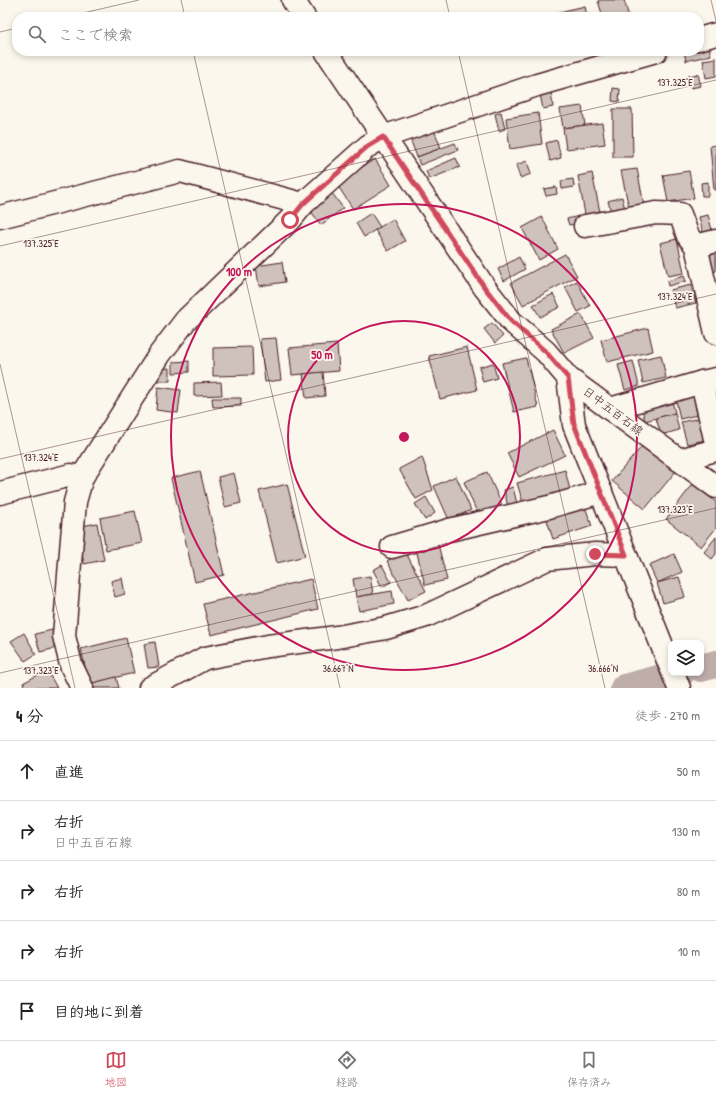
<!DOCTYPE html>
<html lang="ja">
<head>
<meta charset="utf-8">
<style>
  body { margin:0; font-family:"Patrick Hand","Klee One",sans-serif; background:#f2f2f2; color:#222 }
  .controls { position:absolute; right:12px; bottom:12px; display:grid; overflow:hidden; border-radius:8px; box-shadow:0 2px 6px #0003 }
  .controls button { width:36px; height:36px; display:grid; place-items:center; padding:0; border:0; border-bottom:1px solid #e0e0e0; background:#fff; color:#222; font:20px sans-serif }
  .stop { position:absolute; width:12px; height:12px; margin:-9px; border:3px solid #d1495b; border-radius:50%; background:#fff }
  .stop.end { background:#d1495b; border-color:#fff; box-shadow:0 1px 4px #0008 }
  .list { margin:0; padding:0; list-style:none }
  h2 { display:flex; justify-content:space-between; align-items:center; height:52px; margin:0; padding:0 16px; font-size:17px }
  h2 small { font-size:13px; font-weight:400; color:#767676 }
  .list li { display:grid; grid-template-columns:26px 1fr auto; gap:12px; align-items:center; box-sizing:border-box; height:60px; padding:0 16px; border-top:1px solid #e0e0e0 }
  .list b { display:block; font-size:15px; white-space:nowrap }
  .list p { margin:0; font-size:13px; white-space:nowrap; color:#767676 }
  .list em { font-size:13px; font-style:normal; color:#767676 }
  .icon { flex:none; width:22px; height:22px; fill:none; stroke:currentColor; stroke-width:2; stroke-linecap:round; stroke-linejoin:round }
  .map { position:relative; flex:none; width:716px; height:688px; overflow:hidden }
  .search { position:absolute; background:#fff; box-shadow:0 2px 6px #0003; left:12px; right:12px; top:12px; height:44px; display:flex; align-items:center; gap:10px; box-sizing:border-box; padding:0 14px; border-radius:16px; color:#767676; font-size:15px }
  .sheet { height:352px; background:#fff }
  nav { display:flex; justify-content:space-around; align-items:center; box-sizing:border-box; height:56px; border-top:1px solid #e0e0e0; background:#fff; font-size:11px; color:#767676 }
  nav a { display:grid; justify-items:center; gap:2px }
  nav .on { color:#d1495b }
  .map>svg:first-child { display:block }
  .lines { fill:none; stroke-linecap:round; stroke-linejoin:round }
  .river { stroke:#bfadaa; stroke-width:28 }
  .building { fill:#cfc2bc; stroke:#4a1f2b }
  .minor-casing { stroke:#4a1f2b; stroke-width:25 }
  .major-casing { stroke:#4a1f2b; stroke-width:25 }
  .minor { stroke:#fbf7ec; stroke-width:22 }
  .major { stroke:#fbf7ec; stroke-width:22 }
  .route { stroke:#d1495b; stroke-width:5 }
  .ticks { fill:none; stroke:#4a1f2b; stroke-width:1; stroke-opacity:0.45 }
  .ring { fill:none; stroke:#c2185b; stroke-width:2 }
  .labels { text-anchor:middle; stroke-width:3.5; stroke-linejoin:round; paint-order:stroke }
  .street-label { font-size:12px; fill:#4a1f2b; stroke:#fbf7ec }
  .ticks-label { font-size:10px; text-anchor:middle; fill:#4a1f2b; stroke:#fbf7ec; stroke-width:3.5; stroke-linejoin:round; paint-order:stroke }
  .centre { fill:#c2185b; stroke:#fbf7ec; stroke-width:2 }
  .ring-label { font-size:12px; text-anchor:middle; font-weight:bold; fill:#c2185b; stroke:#fbf7ec; stroke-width:3.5; stroke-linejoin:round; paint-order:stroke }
</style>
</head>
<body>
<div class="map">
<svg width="716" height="688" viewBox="0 0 716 688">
  <rect width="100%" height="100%" fill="#fbf7ec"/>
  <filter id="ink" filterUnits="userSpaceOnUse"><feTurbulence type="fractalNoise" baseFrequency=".025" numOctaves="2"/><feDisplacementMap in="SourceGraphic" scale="8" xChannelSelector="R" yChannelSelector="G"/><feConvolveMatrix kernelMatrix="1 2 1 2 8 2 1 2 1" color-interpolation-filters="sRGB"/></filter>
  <g filter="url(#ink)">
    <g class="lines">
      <g class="river">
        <path d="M701,668L716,664"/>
        <path d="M624,688L681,673"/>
      </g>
    </g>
    <g class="building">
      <path d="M600,0H624L629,17H603L598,1Z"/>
      <path d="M585,6L587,17H561L559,12Z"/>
      <path d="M708,44L711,55L686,61L684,51H699V46Z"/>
      <path d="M716,58V76L706,78L703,60Z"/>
      <path d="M698,74L701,86L691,88L688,76Z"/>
      <path d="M613,88L620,89L619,102L612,101Z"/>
      <path d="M551,92L553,107L543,109L540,94Z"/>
      <path d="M582,106L585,125L563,128L560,109Z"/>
      <path d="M613,109H632L633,157H613Z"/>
      <path d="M501,112L505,129L499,131L495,114Z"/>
      <path d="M538,113L542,144L510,149L506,118Z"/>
      <path d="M602,123L605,144L566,149L563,128Z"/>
      <path d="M433,127L441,148L417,157L409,136Z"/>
      <path d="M557,140L561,158L550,161L546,143Z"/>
      <path d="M455,143L458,150L420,165L417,157Z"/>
      <path d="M716,145V190H714L710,146Z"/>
      <path d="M456,158L460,167L429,179L426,171Z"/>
      <path d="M375,159L391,185L353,209L336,183Z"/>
      <path d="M527,161L531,174L520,178L516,165Z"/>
      <path d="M637,169L644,205L629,208L621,171Z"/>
      <path d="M689,171L694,198L668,202L663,175Z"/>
      <path d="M592,173L601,217L586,220L578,176Z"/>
      <path d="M573,179L574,187L562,189L561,181Z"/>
      <path d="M708,182V196H702L701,183Z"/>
      <path d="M556,187L557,194L546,196L544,189Z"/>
      <path d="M332,193L343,208L321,225L310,210Z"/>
      <path d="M622,197L625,209L611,212L608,201Z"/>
      <path d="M371,213L380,227L364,237L356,223Z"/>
      <path d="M708,215L712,230L703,233L699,217Z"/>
      <path d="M579,216L580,223L569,225L567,219Z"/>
      <path d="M542,217L558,249L539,260L522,228Z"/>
      <path d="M393,219L405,241L388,251L375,230Z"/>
      <path d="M677,239L684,273L668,276L660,243Z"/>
      <path d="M716,248V271L711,273L705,251Z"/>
      <path d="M565,254L577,276L523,305L511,283Z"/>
      <path d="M519,257L525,269L504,281L498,269Z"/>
      <path d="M282,262L285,282L259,286L256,266Z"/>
      <path d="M684,276L686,281L668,286L667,281Z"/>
      <path d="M577,281L590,306L578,312L565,287Z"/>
      <path d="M691,285L696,303L675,308L670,290Z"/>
      <path d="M553,294L560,307L540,317L533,305Z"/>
      <path d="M581,314L594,338L564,353L551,329Z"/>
      <path d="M492,323L503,336L495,343L484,329Z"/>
      <path d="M648,328L653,351L607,362L601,340Z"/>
      <path d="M276,338L281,380L265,382L260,339Z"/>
      <path d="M337,344L339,371L292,375L289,348Z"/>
      <path d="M252,347L253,375L213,376V348Z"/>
      <path d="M467,347L477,390L440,399L429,356Z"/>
      <path d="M661,355L666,378L643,383L638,360Z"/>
      <path d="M526,358L538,407L514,412L502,363Z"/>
      <path d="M189,361V372L173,373V362Z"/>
      <path d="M633,361L639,386L625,390L618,365Z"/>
      <path d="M493,363L497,378L483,382L479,367Z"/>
      <path d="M170,368V381H157V369Z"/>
      <path d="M323,372L325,396L306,398L303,374Z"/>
      <path d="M221,382L222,395L194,396V383Z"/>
      <path d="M158,387L181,390L178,413L156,410Z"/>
      <path d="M693,392L697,415L680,419L675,396Z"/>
      <path d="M671,397L675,413L645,421L641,404Z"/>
      <path d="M212,398H241V406L213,407Z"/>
      <path d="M675,413L679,430L661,435L656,418Z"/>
      <path d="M700,418L705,440L687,444L681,422Z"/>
      <path d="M553,430L565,455L519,477L507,453Z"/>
      <path d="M644,444L676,471L645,509L612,481Z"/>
      <path d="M422,457L433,490L416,499L399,469Z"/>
      <path d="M565,470L570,490L523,503L517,483Z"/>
      <path d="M200,471L224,575L195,582L171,478Z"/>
      <path d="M487,472L502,505L478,515L464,482Z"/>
      <path d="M234,473L241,503L225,507L218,477Z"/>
      <path d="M456,476L471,510L449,520L434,486Z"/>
      <path d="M287,484L305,556L277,563L259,491Z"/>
      <path d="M693,484L716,502V528L701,547L666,519Z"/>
      <path d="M513,487L517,504L508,507L504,490Z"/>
      <path d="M426,497L435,513L425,520L415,504Z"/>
      <path d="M584,504L592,526L553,539L546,517Z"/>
      <path d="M135,511L142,543L106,550L100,518Z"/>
      <path d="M97,523L104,560L84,564L77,527Z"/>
      <path d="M716,537V554L712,559L704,552Z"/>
      <path d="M438,544L447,580L425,585L416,549Z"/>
      <path d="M405,551L426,591L408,600L387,561Z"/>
      <path d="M674,554L682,572L657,583L649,565Z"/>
      <path d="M382,565L391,582L382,587L373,570Z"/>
      <path d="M370,576L373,594L356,597L353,579Z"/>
      <path d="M679,577L685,597L663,603L657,583Z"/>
      <path d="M122,578L125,594L115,597L111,581Z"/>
      <path d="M311,579L318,609L211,635L203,604Z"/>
      <path d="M392,591L394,604L359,611L356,597Z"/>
      <path d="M52,630L56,648L40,652L35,634Z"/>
      <path d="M24,633L36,654L25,661L11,641Z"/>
      <path d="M126,638L134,673L89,684L81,649Z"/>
      <path d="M155,642L159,667L148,668L144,644Z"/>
      <path d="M47,670L57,688H25L23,683Z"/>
      <path d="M116,677L119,688H91L89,684Z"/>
    </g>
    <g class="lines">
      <defs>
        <g id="minor">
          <path d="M699,39L716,34"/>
          <path d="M0,217L180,171L303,204"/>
          <path d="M585,226L656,213L680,214L688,236L696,246L716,333"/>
          <path d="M696,246L716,241"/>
          <path d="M568,378L574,425L671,668"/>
          <path d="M702,382L716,443"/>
          <path d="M610,409L702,382L716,379"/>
          <path d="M679,460L716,450"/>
          <path d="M0,493L71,475L82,477"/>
          <path d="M392,547L449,530L549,507L601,492"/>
          <path d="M673,673L679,688"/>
          <path d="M82,688L71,665L64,636L75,502L82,477L160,354L186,320L290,220L303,204L368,146L383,137L537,85L656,51"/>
          <path d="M150,688L205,658L268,646L337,637L386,628L426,616L547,559L595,554L626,555"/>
        </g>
        <g id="major">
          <path d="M293,0L304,17"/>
          <path d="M326,51L485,288L511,321L546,352L568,378L716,487"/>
        </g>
      </defs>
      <use href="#minor" class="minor-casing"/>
      <use href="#major" class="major-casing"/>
      <use href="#minor" class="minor"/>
      <use href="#major" class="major"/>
    </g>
  </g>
  <g class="lines" filter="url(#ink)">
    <path class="route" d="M290,220L303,204L368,146L383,137L485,288L511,321L546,352L568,378L574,424L626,555L595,554"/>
  </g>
  <path class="ticks" d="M181,0L185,17M446,0L450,17M711,0L716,21M66,17L139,0M0,32L17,28M193,51L340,688M458,51L605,688M0,246L716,80M0,364L75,688M0,459L716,294M0,673L716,508"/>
  <g class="ring">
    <circle cx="404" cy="437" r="116"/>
    <circle cx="404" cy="437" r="233"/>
  </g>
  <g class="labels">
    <g class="street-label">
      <text transform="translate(613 411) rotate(37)" y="4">日中五百石線</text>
    </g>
  </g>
  <g class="ticks-label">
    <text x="675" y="86">137.325°E</text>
    <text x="41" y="247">137.325°E</text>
    <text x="675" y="300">137.324°E</text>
    <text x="41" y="461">137.324°E</text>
    <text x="675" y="513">137.323°E</text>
    <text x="338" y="672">36.667°N</text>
    <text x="603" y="672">36.666°N</text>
    <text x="41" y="674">137.323°E</text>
  </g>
  <circle cx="404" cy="437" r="6" class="centre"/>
  <g class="ring-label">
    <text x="239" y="276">100 m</text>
    <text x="322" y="359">50 m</text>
  </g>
</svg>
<div class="controls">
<button><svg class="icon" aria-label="layers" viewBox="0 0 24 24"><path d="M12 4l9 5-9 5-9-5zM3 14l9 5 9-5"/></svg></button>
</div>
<div class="stop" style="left:290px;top:220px"></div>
<div class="stop end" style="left:595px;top:554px"></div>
<div class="search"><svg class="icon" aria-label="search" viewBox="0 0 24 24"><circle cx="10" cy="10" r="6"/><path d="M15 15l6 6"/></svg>ここで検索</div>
</div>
<section class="sheet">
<h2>4 分<small>徒歩 · 270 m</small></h2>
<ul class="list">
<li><svg class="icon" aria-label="ahead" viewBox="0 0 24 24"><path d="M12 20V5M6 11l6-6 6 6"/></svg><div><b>直進</b></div><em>50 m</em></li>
<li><svg class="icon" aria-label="right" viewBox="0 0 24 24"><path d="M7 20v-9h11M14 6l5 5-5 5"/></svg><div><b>右折</b><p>日中五百石線</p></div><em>130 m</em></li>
<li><svg class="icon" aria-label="right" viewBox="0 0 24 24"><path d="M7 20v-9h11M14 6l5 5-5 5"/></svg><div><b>右折</b></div><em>80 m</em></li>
<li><svg class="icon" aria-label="right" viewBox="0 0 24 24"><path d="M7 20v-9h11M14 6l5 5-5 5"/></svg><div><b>右折</b></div><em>10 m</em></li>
<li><svg class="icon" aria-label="arrive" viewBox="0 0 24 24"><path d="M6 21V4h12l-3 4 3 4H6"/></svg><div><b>目的地に到着</b></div></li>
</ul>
</section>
<nav>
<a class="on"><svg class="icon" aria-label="map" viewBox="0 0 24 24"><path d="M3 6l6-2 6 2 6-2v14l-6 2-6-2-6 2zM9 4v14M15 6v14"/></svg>地図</a>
<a><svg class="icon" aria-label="directions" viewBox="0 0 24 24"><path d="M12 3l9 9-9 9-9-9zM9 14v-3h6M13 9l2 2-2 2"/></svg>経路</a>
<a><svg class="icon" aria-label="saved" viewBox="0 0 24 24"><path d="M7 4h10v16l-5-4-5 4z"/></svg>保存済み</a>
</nav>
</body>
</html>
